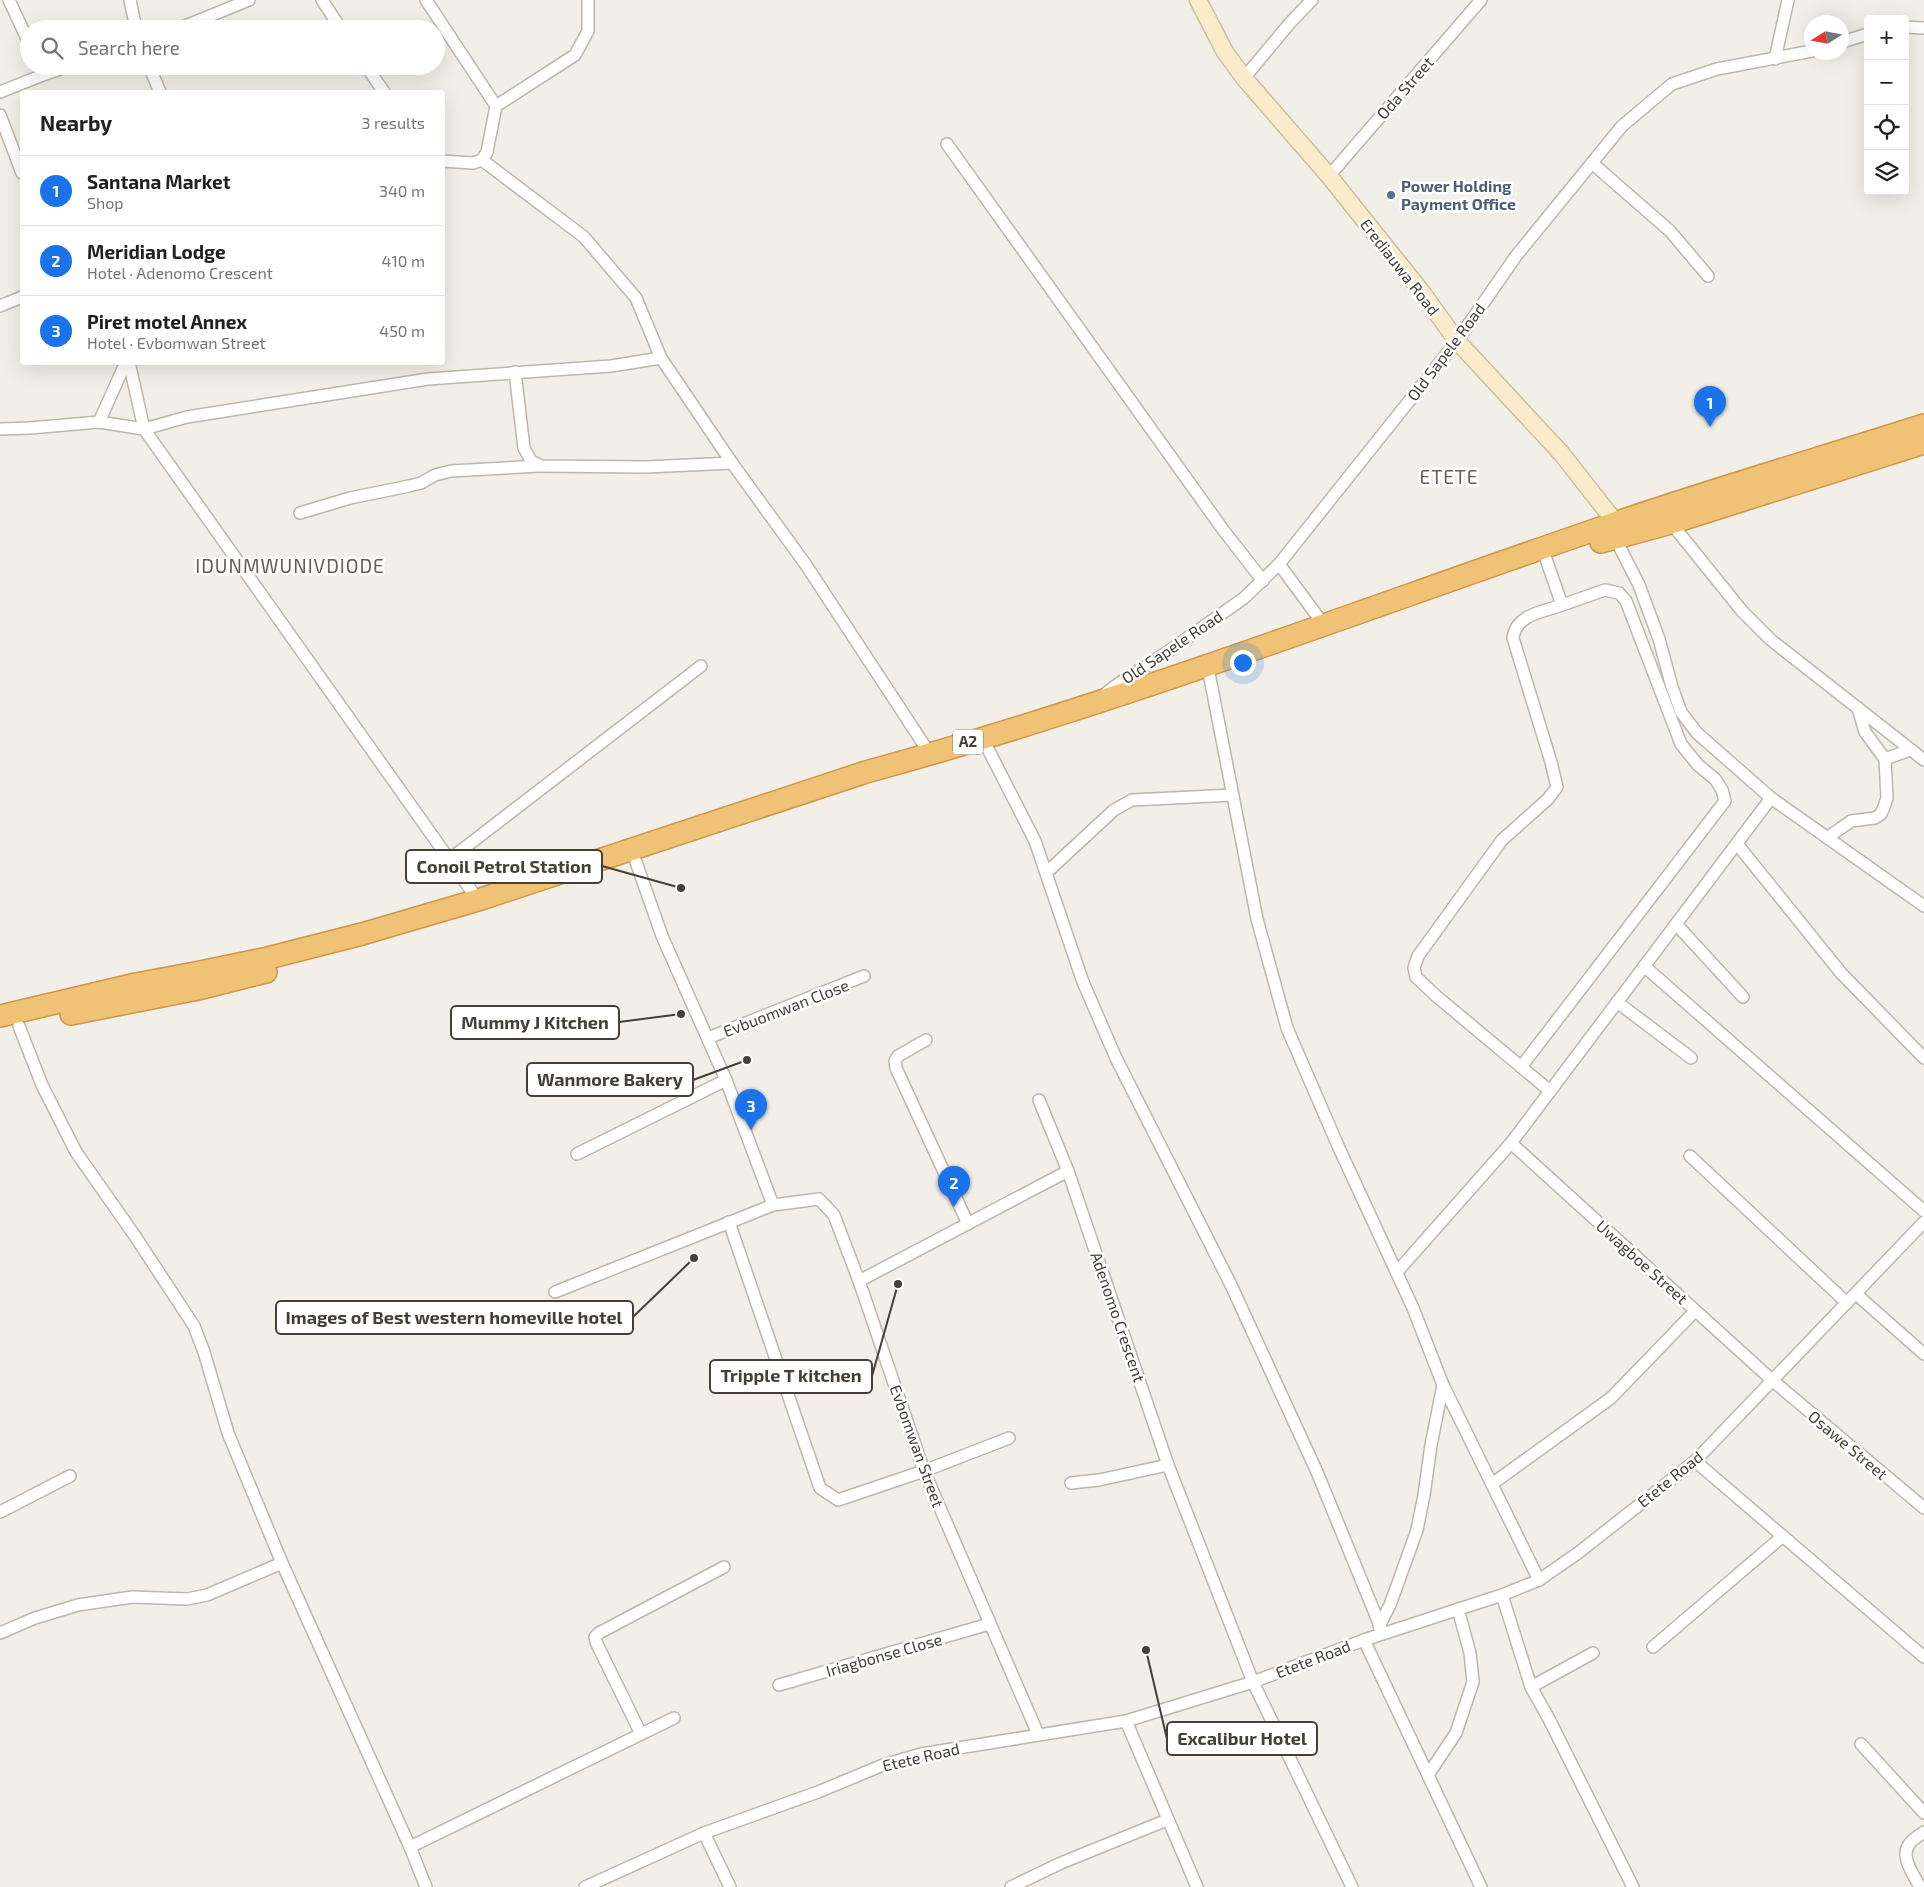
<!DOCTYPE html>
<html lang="en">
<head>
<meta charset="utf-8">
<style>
  body { margin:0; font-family:"Exo 2",sans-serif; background:#f6f6f6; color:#202124 }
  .controls { position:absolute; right:15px; top:15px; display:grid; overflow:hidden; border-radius:5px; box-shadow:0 5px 20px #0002 }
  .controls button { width:45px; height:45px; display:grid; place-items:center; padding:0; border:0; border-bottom:1px solid #e0e0e0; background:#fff; color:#202124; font:25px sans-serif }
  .compass { position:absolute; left:1804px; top:15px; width:45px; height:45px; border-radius:50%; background:#fff; box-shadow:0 5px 20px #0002; rotate:259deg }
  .you { position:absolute; left:1242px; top:662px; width:18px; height:18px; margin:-12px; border:4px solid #fff; border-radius:50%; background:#1a73e8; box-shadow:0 0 0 8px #1a73e833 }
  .badge { display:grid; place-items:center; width:32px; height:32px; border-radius:50%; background:#1a73e8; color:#fff; font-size:16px; font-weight:700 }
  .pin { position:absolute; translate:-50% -41px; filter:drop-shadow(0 1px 2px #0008) }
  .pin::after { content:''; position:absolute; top:26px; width:18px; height:15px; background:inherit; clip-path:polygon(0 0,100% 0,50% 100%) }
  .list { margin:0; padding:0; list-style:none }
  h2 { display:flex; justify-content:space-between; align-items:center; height:65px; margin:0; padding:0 20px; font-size:21px }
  h2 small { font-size:16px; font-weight:400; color:#757577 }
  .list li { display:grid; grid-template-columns:32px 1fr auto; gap:15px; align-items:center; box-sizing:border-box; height:70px; padding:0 20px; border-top:1px solid #e0e0e0 }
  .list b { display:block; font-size:19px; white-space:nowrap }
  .list p { margin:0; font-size:16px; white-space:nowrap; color:#757577 }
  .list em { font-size:16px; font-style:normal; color:#757577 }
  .icon { flex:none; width:28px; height:28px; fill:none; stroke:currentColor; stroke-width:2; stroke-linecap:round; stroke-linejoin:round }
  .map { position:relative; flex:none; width:1924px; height:1887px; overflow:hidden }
  .search { position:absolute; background:#fff; box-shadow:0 5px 20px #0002; left:20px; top:20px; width:425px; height:55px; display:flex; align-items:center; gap:12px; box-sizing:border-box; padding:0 18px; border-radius:28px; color:#757577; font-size:19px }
  .panel { position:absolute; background:#fff; box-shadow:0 5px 20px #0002; left:20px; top:90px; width:425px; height:275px; border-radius:5px }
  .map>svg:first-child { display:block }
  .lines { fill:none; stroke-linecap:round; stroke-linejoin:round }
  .street-casing { stroke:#bdb6ac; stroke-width:14 }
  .secondary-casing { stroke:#cdbf9c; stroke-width:19 }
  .highway-casing { stroke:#cd9747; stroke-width:24 }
  .street { stroke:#fff; stroke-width:11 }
  .secondary { stroke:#f9eccb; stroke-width:16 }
  .highway { stroke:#efc276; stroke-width:21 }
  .service-dot { fill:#5c6f8a; stroke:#fff; stroke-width:2 }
  .labels { text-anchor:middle; stroke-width:5; stroke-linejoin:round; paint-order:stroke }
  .shield { fill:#fff; stroke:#7d7973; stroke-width:1 }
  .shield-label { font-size:15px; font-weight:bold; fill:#453f37 }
  .street-label { font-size:16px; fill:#453f37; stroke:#fff }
  .service-label { font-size:16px; font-weight:bold; fill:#4e5e75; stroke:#fff; text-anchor:start }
  .quarter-label { font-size:19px; letter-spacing:1px; fill:#665d50; stroke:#fff }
  .leader { fill:none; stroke:#453f37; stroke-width:2 }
  .callout-dot { fill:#453f37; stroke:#fff; stroke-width:2 }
  .callout { fill:#fff; stroke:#453f37; stroke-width:2 }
  .callout-label { font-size:18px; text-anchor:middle; font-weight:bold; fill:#453f37 }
</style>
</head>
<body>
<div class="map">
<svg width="1924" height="1887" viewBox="0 0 1924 1887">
  <rect width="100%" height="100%" fill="#f2efe8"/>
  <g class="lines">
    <defs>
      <g id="street">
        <path d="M9,0L29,43"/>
        <path d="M130,0L136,29"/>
        <path d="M322,0L341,29"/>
        <path d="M426,0L496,106"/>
        <path d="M1905,27L1924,28"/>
        <path d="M178,29L249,0"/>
        <path d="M1842,42L1868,34"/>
        <path d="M1775,59L1788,0"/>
        <path d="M149,66L160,92"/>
        <path d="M366,66L384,92"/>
        <path d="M1244,78L1290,23L1312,0"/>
        <path d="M0,92L43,75L69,66"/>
        <path d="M0,115L22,173"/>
        <path d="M947,144L1224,531L1263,581"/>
        <path d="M482,160L584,237L636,298L661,358L732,463L806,565L930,754"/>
        <path d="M442,161L473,163L482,160L487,152L496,106L575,55L588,31V0"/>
        <path d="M1592,163L1670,231L1708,276"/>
        <path d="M1329,176L1481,0"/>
        <path d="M0,306L22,297"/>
        <path d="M129,362L144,429L478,900"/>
        <path d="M515,372L524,448L531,461L541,466L646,467L732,463"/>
        <path d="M99,422L126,362"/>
        <path d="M0,429L30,428L99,422L144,429L187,417L428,379L611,366L661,358"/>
        <path d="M300,513L350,498L409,486L421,483L435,475L451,471L539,466"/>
        <path d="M1671,523L1742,611L1771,640L1924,760"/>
        <path d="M1615,538L1639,585L1659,639L1672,687L1681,712L1697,733L1771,798L1924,906"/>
        <path d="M1546,559L1562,605C1543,612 1516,614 1513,638L1551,762L1557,787L1548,799L1502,840L1418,956L1414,968L1416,977L1435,995L1550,1091"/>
        <path d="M1279,564L1324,625"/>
        <path d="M1209,673L1257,919L1287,1028L1339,1148L1413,1308L1443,1385L1539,1580"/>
        <path d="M1105,694L1115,686L1166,653L1244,598L1279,564L1457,341L1516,256L1622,126L1672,84L1717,69L1812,51"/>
        <path d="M987,747L1035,841L1083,982L1116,1058L1231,1285L1317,1472L1383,1633"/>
        <path d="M1885,759L1910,750"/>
        <path d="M1827,838L1851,821L1875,818L1881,814L1884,807L1887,798L1885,759L1865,732L1858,708"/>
        <path d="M1737,844L1841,973L1924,1058"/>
        <path d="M450,859L701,666"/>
        <path d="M636,862L662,936L726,1080L773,1205"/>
        <path d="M1046,873L1114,810L1132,800L1233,795"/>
        <path d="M1676,924L1743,997"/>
        <path d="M1644,966L1924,1211"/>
        <path d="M1617,1002L1691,1058"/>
        <path d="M19,1026L42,1085L76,1152L135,1236L194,1326L204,1352L228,1433L282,1563L410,1847L426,1887"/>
        <path d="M708,1038L864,976"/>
        <path d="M926,1040L898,1056L895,1061L896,1068L968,1224"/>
        <path d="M1521,1067L1725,801L1722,790L1715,779L1698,765L1681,744L1626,601L1619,593L1605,590L1562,605"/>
        <path d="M1039,1100L1068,1171"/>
        <path d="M1511,1143L1773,1381L1924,1508"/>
        <path d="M577,1154L726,1080"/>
        <path d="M1690,1156L1847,1303"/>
        <path d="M729,1222L820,1488L838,1500L924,1471L1009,1438"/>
        <path d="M1397,1272L1511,1143L1771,798"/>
        <path d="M859,1281L1068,1171L1168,1465L1253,1682L1352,1887"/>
        <path d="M555,1292L773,1205L819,1199L834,1215L859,1281L924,1471L1038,1734"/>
        <path d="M1856,1294L1924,1354"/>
        <path d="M1695,1461L1924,1657"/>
        <path d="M1071,1483L1099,1480L1168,1465"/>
        <path d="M1492,1484L1611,1398L1695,1311"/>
        <path d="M0,1512L70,1476"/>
        <path d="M1502,1595L1531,1687L1549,1719L1633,1887"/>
        <path d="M1379,1626L1390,1605L1417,1530L1424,1495L1431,1445L1443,1385"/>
        <path d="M0,1633L35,1618L78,1605L132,1597L187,1599L207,1595L282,1563"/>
        <path d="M1364,1640L1481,1887"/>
        <path d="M1653,1647L1783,1536"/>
        <path d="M779,1685L989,1624"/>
        <path d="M1531,1687L1593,1653"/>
        <path d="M1126,1721L1197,1887"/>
        <path d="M641,1734L596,1642L595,1637L599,1633L724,1567"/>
        <path d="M1861,1744L1924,1813"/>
        <path d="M1428,1775L1456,1733L1473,1682L1470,1653L1458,1609"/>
        <path d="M704,1833L730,1887"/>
        <path d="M410,1847L674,1718"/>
        <path d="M585,1887L704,1833L818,1792L883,1765L921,1754L1126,1721L1253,1682L1364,1640L1502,1595L1539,1580L1578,1553L1695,1461L1924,1222"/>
        <path d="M1011,1887L1061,1863L1167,1820"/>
        <path d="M1920,1887C1914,1875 1898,1855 1911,1842C1914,1838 1920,1835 1924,1832"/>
      </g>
      <path id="secondary" d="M1198,0L1225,52L1244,78L1329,176L1421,291L1457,341L1561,453L1616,523"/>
      <g id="highway">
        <path d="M1601,542L1671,523L1924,443"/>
        <path d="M71,1014L198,989L266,972"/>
        <path d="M0,1016L136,984L195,973L268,958L362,934L478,900L866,772C1120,703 1366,608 1615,523C1717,488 1821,458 1924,425"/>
      </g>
    </defs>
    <use href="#street" class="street-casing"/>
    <use href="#secondary" class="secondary-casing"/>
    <use href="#highway" class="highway-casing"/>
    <use href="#street" class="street"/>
    <use href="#secondary" class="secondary"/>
    <use href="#highway" class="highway"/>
  </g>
  <circle class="service-dot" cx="1391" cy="195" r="5"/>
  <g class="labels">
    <rect class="shield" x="953" y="729.5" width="30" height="25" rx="4"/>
    <g class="shield-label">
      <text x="968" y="747">A2</text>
    </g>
    <g class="street-label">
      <text transform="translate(1405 88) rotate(-49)" y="6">Oda Street</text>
      <text transform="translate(1400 267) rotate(52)" y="6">Erediauwa Road</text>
      <text transform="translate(1446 352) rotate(-53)" y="6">Old Sapele Road</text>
      <text transform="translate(1172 647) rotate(-34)" y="6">Old Sapele Road</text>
      <text transform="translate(786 1008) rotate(-21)" y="6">Evbuomwan Close</text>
      <text transform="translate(1642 1262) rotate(42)" y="6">Uwagboe Street</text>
      <text transform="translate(1118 1317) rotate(71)" y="6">Adenomo Crescent</text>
      <text transform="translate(1848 1445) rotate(40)" y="6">Osawe Street</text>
      <text transform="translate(917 1446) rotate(70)" y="6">Evbomwan Street</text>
      <text transform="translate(1670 1479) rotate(-39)" y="6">Etete Road</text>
      <text transform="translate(884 1655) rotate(-16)" y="6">Iriagbonse Close</text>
      <text transform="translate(1313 1659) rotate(-21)" y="6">Etete Road</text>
      <text transform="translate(921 1757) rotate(-13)" y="6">Etete Road</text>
    </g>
    <g class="service-label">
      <text x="1401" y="192">Power Holding<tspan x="1401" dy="18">Payment Office</tspan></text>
    </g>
    <g class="quarter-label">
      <text x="1449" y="484">ETETE</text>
      <text x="290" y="573">IDUNMWUNIVDIODE</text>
    </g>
  </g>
  <path class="leader" d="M681 888L602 866M681 1014L619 1022M747 1060L693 1080M694 1258L633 1317M898 1284L872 1376M1146 1650L1167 1739"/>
  <g class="callout-dot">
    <circle cx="681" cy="888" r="5"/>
    <circle cx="681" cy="1014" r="5"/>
    <circle cx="747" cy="1060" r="5"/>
    <circle cx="694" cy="1258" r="5"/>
    <circle cx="898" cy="1284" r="5"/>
    <circle cx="1146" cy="1650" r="5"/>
  </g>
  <g class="callout">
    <rect x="406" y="850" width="196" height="33" rx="5"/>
    <rect x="451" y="1006" width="168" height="33" rx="5"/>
    <rect x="527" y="1063" width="166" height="33" rx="5"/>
    <rect x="276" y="1301" width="357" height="33" rx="5"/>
    <rect x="710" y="1360" width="162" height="33" rx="5"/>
    <rect x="1167" y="1722" width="150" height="33" rx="5"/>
  </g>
  <g class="callout-label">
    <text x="504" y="873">Conoil Petrol Station</text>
    <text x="535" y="1029">Mummy J Kitchen</text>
    <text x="610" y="1086">Wanmore Bakery</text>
    <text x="454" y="1324">Images of Best western homeville hotel</text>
    <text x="791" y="1382">Tripple T kitchen</text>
    <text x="1242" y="1745">Excalibur Hotel</text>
  </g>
</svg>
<div class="controls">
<button>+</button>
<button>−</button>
<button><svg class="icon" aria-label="locate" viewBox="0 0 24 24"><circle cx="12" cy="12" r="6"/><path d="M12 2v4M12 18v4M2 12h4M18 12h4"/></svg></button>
<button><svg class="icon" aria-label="layers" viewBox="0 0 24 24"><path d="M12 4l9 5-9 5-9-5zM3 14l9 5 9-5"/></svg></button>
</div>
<svg class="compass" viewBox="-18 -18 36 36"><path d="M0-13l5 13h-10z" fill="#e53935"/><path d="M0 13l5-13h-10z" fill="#757577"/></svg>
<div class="you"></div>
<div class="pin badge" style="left:1710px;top:427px">1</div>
<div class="pin badge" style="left:954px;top:1207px">2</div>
<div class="pin badge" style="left:751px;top:1130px">3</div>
<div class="search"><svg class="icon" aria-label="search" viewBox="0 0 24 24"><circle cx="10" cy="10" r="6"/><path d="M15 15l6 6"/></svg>Search here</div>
<section class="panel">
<h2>Nearby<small>3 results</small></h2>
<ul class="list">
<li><span class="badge">1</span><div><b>Santana Market</b><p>Shop</p></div><em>340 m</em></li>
<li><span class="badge">2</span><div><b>Meridian Lodge</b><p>Hotel · Adenomo Crescent</p></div><em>410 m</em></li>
<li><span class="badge">3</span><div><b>Piret motel Annex</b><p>Hotel · Evbomwan Street</p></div><em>450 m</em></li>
</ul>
</section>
</div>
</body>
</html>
